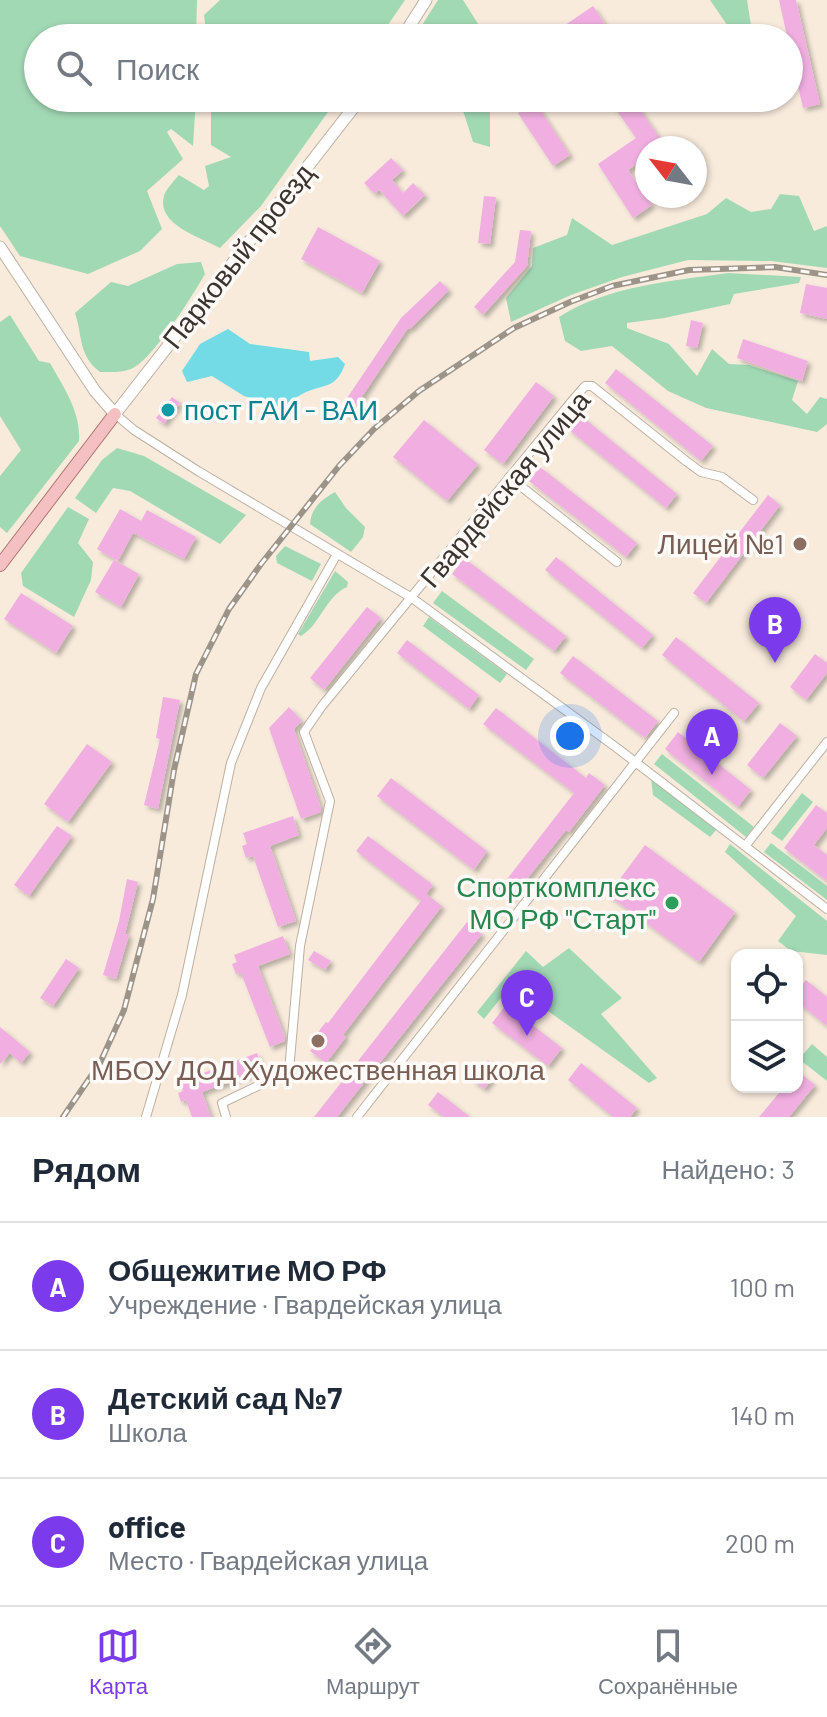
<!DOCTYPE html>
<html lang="ru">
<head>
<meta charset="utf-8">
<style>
  body { margin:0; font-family:Barlow,sans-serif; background:#f6f6f7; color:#1f2937 }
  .controls { position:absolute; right:24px; bottom:24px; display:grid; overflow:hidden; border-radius:16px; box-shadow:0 2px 6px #0004 }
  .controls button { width:72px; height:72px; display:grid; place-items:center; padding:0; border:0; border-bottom:2px solid #e0e1e3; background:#fff; color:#1f2937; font:40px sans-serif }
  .compass { position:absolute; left:635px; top:136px; width:72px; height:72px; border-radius:50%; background:#fff; box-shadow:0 2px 6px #0004; rotate:301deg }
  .you { position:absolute; left:570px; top:736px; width:28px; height:28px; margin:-20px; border:6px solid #fff; border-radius:50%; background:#1a73e8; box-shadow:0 0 0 12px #1a73e833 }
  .badge { display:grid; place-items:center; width:52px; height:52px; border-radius:50%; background:#7c3aed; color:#fff; font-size:26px; font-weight:700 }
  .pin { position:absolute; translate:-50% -66px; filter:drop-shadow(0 2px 4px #0008) }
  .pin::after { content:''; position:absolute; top:42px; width:28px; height:24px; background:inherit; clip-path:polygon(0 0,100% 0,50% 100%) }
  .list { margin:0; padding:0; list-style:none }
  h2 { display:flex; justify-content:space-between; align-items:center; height:104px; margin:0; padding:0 32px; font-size:34px }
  h2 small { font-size:26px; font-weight:400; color:#747a83 }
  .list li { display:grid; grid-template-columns:52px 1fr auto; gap:24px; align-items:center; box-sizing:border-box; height:128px; padding:0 32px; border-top:2px solid #e0e1e3 }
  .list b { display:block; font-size:30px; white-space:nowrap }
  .list p { margin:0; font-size:26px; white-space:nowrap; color:#747a83 }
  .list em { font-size:26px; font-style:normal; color:#747a83 }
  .icon { flex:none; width:44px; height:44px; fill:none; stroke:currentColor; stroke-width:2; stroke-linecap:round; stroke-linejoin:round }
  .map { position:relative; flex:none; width:827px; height:1117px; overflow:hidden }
  .search { position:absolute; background:#fff; box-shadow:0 2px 6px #0004; left:24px; right:24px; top:24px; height:88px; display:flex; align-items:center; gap:20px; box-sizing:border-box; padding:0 28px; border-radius:44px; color:#747a83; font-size:30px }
  .sheet { height:488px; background:#fff }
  nav { display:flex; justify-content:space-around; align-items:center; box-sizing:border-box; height:112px; border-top:2px solid #e0e1e3; background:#fff; font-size:22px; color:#747a83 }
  nav a { display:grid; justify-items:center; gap:4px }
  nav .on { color:#7c3aed }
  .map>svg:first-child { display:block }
  .green { fill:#a2d9b5 }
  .water { fill:#72dbe5 }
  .building { fill:#f0afe0; filter:url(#shadow) }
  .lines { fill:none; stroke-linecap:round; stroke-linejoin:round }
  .minor-casing { stroke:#bcb0a1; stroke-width:10 }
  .secondary-casing { stroke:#bcb0a1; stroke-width:13 }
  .primary-casing { stroke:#af7473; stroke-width:14 }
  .minor { stroke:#fff; stroke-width:8 }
  .secondary { stroke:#fff; stroke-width:11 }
  .primary { stroke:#f5c0c1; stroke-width:12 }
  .rail-casing { stroke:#9d9489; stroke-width:6 }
  .rail { stroke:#fdfaf7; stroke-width:3; stroke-dasharray:9; stroke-linecap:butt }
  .culture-dot { fill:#0f9aa8; stroke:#fdfaf7; stroke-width:3 }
  .education-dot { fill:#8d6e63; stroke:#fdfaf7; stroke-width:3 }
  .leisure-dot { fill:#2e9e5b; stroke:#fdfaf7; stroke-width:3 }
  .labels { text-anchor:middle; stroke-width:7; stroke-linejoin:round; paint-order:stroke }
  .street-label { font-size:28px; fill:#39342e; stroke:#fdfaf7 }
  .culture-label { font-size:28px; fill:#0d838f; stroke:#fdfaf7; text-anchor:start }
  .education-label { font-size:28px; fill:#785e54; stroke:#fdfaf7; text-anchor:end }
  .leisure-label { font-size:28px; fill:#27864d; stroke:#fdfaf7; text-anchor:end }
</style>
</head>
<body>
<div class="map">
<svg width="827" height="1117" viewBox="0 0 827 1117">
  <defs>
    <filter id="shadow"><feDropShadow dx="3.5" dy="3.5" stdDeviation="2" flood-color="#0004"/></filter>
  </defs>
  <rect width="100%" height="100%" fill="#f8ebdc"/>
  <g class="green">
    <path d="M0,0H197L196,38H38V98H196L193,146L171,129L167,132L183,159L147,191L162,229L140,251L88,274L20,256L0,226Z"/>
    <path d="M220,0H405L379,38H207L204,15Z"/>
    <path d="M438,0H463L480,27L475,38H432L417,33Z"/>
    <path d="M710,0H747L753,38H736Z"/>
    <path d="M211,98H338L261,206L220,248C201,237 156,225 164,196C166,189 174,181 179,175L204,190L209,186L205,166L231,157L211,145Z"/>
    <path d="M459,98H490V147L473,142Z"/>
    <path d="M780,194L799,196L814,231L827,226V268L771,261L688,260L622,277L571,295L511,322L506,298L532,266L533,248L567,235L572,218L612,245L707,214L726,198L751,212L771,209Z"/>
    <path d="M201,262L205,274C193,295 152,361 131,369C122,373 110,372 100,372C78,355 83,337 75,313L111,282L128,286L177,264Z"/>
    <path d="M728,273L801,277L799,283L734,294L730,304L664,318L627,323V328L669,344L697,376L712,349L729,364L749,365L798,381L792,400L807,414L820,397L827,399V424L817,432L706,408L668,391L612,346L581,351L565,341L559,317C607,286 672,281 728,273Z"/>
    <path d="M10,315L39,361L50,363C64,388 81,412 79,441L7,533L0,527V476L21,450L0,416V322Z"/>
    <path d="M117,448L144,456L246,515L220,544L130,491L113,488L96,513L75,498L102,460Z"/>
    <path d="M335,492L346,508L365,527L363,537L351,552L310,524C311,508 322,499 335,492Z"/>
    <path d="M68,507L89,519L78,543L93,562L91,580L74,617L23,586L21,573Z"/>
    <path d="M285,546L321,564L312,581L277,563L276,556Z"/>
    <path d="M335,571L348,582L347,587C325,597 321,624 301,636L298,634Z"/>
    <path d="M442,591L534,659L526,670L433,603Z"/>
    <path d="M429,617L507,674L500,683L423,626Z"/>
    <path d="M662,754L754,827L746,837L654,764Z"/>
    <path d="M651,779L717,829L710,837L653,795Z"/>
    <path d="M802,793L813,802L782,841L771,833Z"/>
    <path d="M771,843L827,886V900L764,852Z"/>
    <path d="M730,844L827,921V955L791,951L778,941L796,916L725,852Z"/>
    <path d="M569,948L622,998L601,1014L657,1078L649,1083L534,1001L509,988L484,1019L477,1012L526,951L543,967Z"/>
    <path d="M812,1044L827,1057V1081L799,1059Z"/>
  </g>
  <path class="water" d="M228,329L250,344L309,352L310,361L338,357L345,364C336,390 322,384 304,393C296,397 289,402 281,407L244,396L212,376L187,382L182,371L200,344Z"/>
  <g class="building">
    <path d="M779,0H796L820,104L803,108Z"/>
    <path d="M593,6L614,38H546Z"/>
    <path d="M608,98H632L663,143L656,148H647V157L628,170L652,205L633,218L598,164L636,138Z"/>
    <path d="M535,102L570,155L553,166L518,113Z"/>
    <path d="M391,158L403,170L392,180L403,193L413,183L425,195L403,216L379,190L375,194L364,183Z"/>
    <path d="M484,196L496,197L490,244L478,243Z"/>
    <path d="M318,227L380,261L362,293L301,259Z"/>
    <path d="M520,230L531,231L527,266L483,315L474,307L515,262Z"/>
    <path d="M440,281L449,290L410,329L408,328L349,416L339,410L401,318Z"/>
    <path d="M806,284L827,288V319L800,313Z"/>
    <path d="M691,320L703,323L697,348L686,346Z"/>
    <path d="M743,339L808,361L802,381L737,358Z"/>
    <path d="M616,369L713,446L701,461L605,383Z"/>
    <path d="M536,382L554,396L503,464L484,450Z"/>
    <path d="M172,397L180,403L164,424L156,418Z"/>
    <path d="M580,415L677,494L666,508L568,429Z"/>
    <path d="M424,420L478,464L447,501L393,457Z"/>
    <path d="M540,467L637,543L626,557L529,481Z"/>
    <path d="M768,495L780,505L706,603L693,593Z"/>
    <path d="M120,509L141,521L147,510L196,537L184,559L133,533L118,561L97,549Z"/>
    <path d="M556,557L653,635L642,648L545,570Z"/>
    <path d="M464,558L566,636L554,651L452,574Z"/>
    <path d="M114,560L139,574L121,607L95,592Z"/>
    <path d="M21,593L73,626L56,653L4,619Z"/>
    <path d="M367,607L381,618L324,690L310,678Z"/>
    <path d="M676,637L759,703L744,721L662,655Z"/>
    <path d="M407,640L479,695L469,709L397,653Z"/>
    <path d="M815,654L827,663V673L806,700L790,687Z"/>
    <path d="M573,656L658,721L645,738L560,673Z"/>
    <path d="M163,697L180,700L158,809L144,805L160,739L156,738Z"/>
    <path d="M289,707L302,721L294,729L321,808V812L301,819L269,728Z"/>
    <path d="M496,708L586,778L589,773L605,785L569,832L566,830L511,899L498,889L503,882L504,883L574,793L483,724Z"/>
    <path d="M780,723L797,736L763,778L747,765Z"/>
    <path d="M678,732L751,790L738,807L665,749Z"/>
    <path d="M87,744L112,762L68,822L44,804Z"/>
    <path d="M391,778L487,851L474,870L377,796Z"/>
    <path d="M816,805L827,813V828L814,845L827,855V881L784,848Z"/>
    <path d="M293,816L299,835L270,846L296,921L278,927L253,856L246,858L242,846L247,844L243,833Z"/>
    <path d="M57,826L72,836L29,896L14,885Z"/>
    <path d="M368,836L433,885L426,894L442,906L343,1035L346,1037L326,1063L310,1051L314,1046L310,1042L326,1022L328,1023L421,901L356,851Z"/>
    <path d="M645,845L735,912L699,962L608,895Z"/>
    <path d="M127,879L138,882L125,934L129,935L116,979L103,975L119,921Z"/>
    <path d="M467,922L482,934L337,1117H314Z"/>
    <path d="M283,936L290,954L258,966L285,1037V1041L270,1047L241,973L236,974L232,964L237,962L234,955Z"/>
    <path d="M314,951L331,961L325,970L308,960Z"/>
    <path d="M66,959L79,968L53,1006L40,998Z"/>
    <path d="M806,980L827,997V1026L797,1002V991Z"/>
    <path d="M506,1005L562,1048L548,1066L492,1023Z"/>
    <path d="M0,1027L30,1052L21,1063L10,1053L0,1064Z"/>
    <path d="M257,1053L263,1070L202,1092L211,1117H192L186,1100L181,1102L178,1093L183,1091L179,1082Z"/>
    <path d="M488,1060L500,1069L484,1089L472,1080Z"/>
    <path d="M581,1063L637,1108L630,1117H613L568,1080Z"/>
    <path d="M797,1071L815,1085L789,1117H759L784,1087H797Z"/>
    <path d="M438,1092L470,1117H444L428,1105Z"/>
  </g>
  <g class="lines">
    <defs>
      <g id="minor">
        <path d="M115,414L134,430L198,471L412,598L617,748L827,909"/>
        <path d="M509,477L617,562"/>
        <path d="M746,845L827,742"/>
        <path d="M146,1117L182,995L231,763L261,688L337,554"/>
        <path d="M226,1117L222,1103L289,1071L300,946L330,801L304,732L322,706L572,401L585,386H592L686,461L701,472L722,477L753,500"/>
        <path d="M357,1117L674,713"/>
      </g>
      <g id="secondary">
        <path d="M402,38L426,0"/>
        <path d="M0,247L95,391L115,414L361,98"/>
      </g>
      <path id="primary" d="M0,565L115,414"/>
    </defs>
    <use href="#minor" class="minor-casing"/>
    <use href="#secondary" class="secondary-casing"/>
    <use href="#primary" class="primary-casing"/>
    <use href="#minor" class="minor"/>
    <use href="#secondary" class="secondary"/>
    <use href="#primary" class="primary"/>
    <defs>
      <path id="rail" d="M63,1117L100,1063L124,1010L153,899L174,770L196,674L229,609L261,564L339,466L374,429L419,391L514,328L570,302L612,286L689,270L775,267L827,275"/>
    </defs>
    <use href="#rail" class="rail-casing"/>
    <use href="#rail" class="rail"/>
  </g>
  <circle class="culture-dot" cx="168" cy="410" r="8"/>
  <g class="education-dot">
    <circle cx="800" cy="544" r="8"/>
    <circle cx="318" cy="1041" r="8"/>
  </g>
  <circle class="leisure-dot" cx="672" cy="903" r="8"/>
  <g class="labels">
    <g class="street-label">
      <text transform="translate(238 256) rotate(-52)" y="10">Парковый проезд</text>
      <text transform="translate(505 489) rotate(-50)" y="10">Гвардейская улица</text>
    </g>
    <g class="culture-label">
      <text x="184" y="420">пост ГАИ - ВАИ</text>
    </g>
    <g class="education-label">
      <text x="784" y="554">Лицей №1</text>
      <text x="318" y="1080" text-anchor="middle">МБОУ ДОД Художественная школа</text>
    </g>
    <g class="leisure-label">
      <text x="656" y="897">Спорткомплекс<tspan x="656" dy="32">МО РФ "Старт"</tspan></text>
    </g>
  </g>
</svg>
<div class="controls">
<button><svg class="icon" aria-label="locate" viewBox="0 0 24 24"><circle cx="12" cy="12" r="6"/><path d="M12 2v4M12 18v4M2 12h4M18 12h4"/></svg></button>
<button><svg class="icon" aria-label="layers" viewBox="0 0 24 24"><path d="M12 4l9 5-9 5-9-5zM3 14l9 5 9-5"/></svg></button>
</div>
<svg class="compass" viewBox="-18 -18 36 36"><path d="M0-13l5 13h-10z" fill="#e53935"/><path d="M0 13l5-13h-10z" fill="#747a83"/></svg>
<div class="you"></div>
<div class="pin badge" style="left:712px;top:775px">A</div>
<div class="pin badge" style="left:775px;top:663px">B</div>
<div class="pin badge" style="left:527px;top:1036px">C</div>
<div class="search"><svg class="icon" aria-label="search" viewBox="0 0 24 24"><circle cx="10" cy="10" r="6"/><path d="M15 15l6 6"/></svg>Поиск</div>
</div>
<section class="sheet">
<h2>Рядом<small>Найдено: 3</small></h2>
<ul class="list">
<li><span class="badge">A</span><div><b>Общежитие МО РФ</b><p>Учреждение · Гвардейская улица</p></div><em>100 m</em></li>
<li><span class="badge">B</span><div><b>Детский сад №7</b><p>Школа</p></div><em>140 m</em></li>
<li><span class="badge">C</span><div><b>office</b><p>Место · Гвардейская улица</p></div><em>200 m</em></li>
</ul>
</section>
<nav>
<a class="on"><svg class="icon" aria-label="map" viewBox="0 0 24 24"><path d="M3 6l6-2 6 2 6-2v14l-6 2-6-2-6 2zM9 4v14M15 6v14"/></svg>Карта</a>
<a><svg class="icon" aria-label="directions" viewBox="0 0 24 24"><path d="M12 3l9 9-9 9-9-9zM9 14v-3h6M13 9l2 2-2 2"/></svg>Маршрут</a>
<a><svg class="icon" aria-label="saved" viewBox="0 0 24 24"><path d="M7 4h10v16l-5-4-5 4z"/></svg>Сохранённые</a>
</nav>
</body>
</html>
